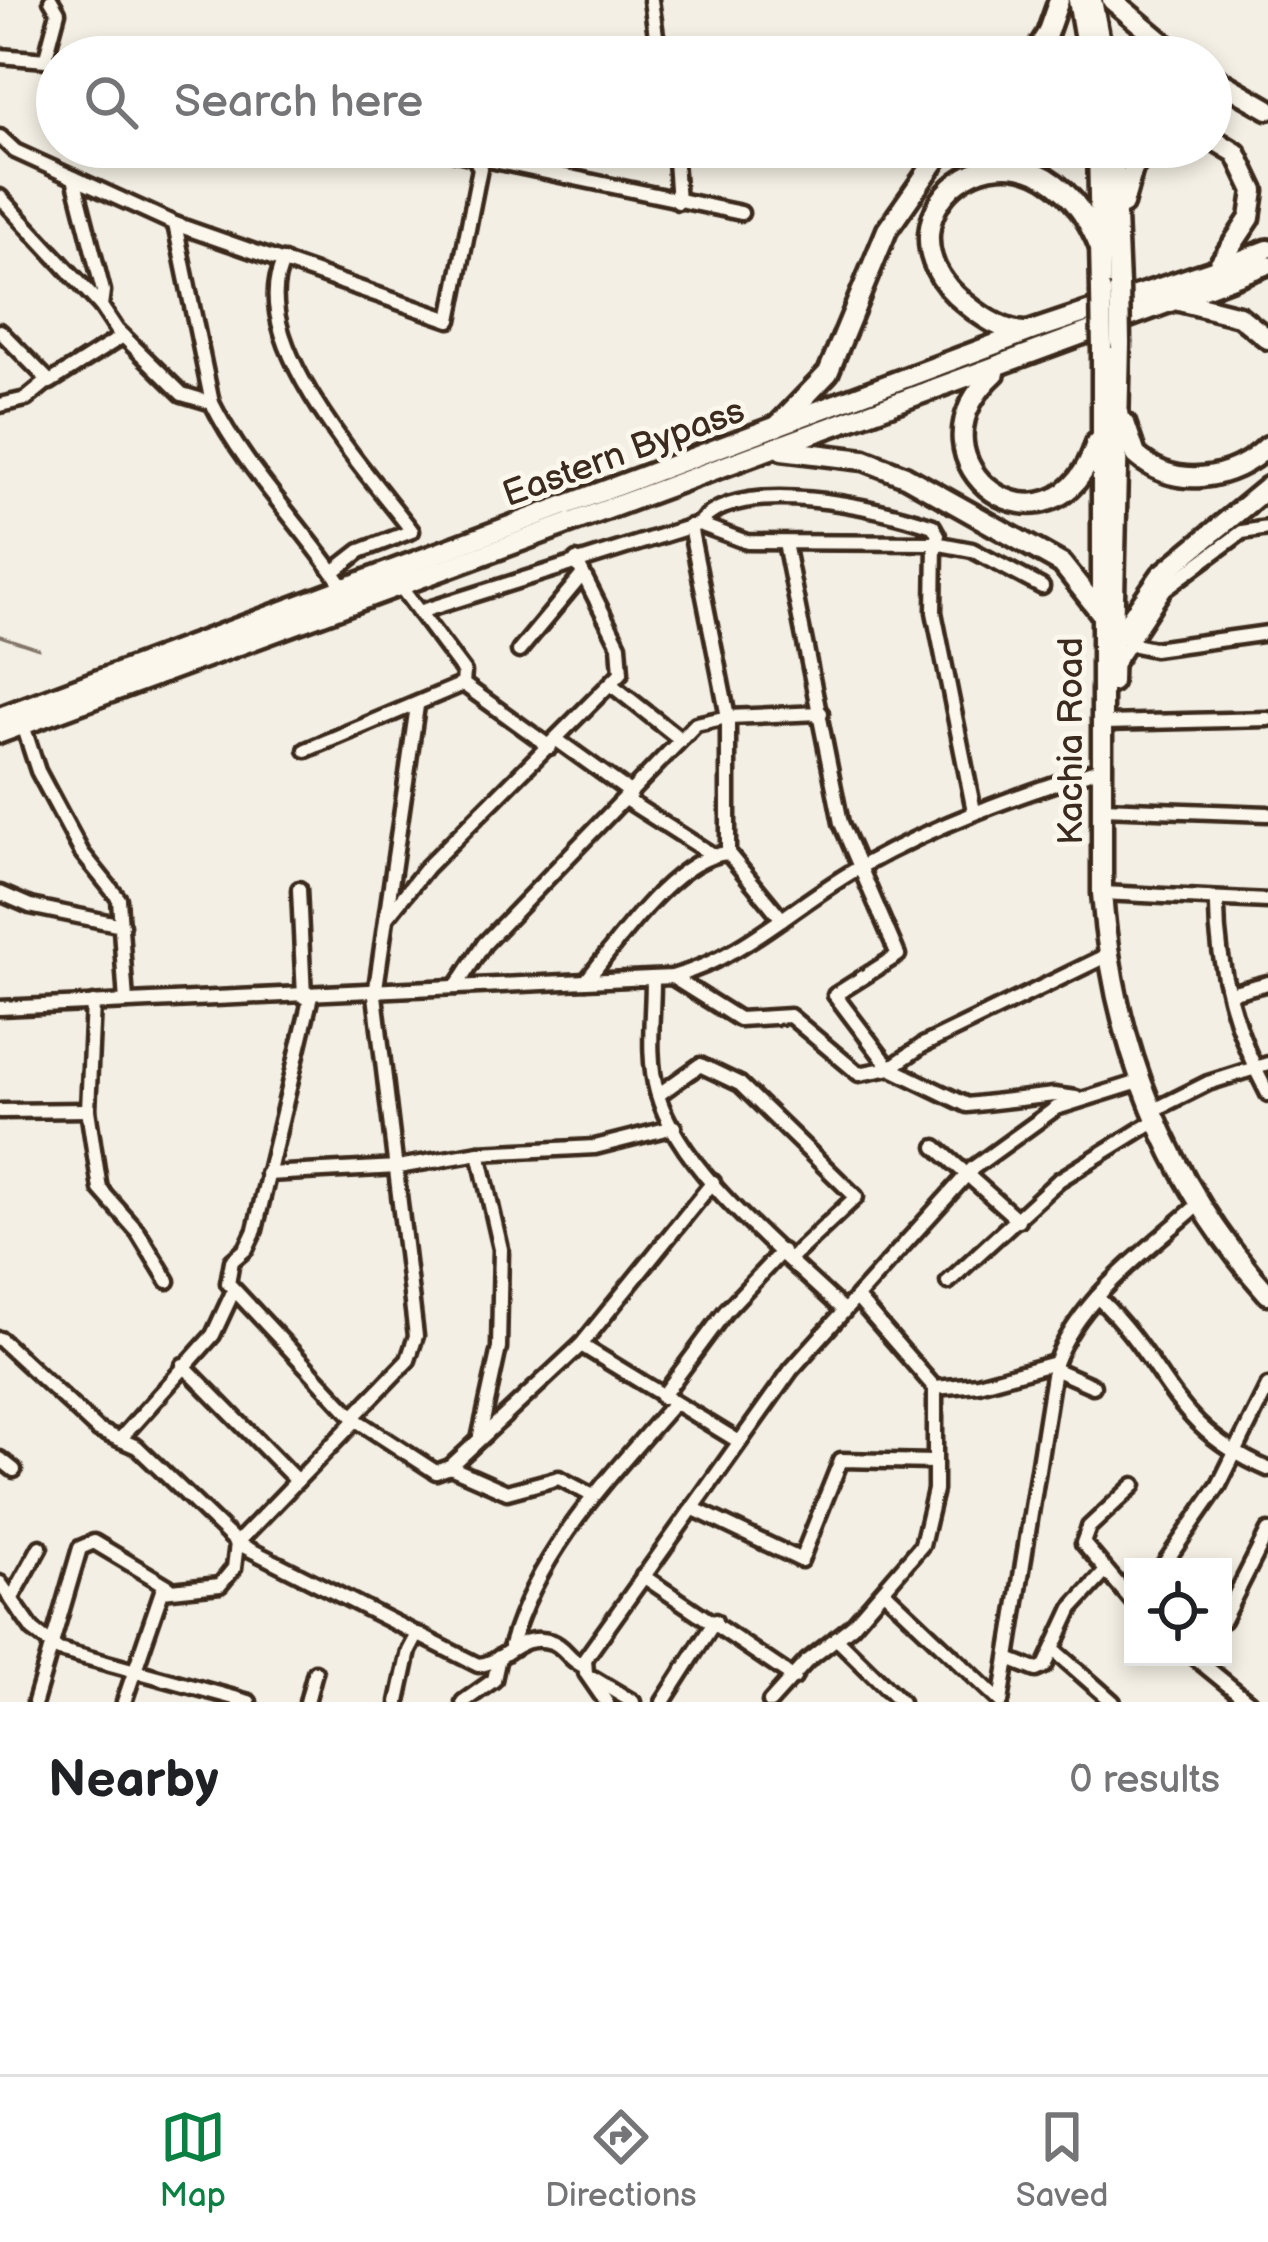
<!DOCTYPE html>
<html lang="en">
<head>
<meta charset="utf-8">
<style>
  body { margin:0; font-family:"Balsamiq Sans",sans-serif; background:#f2f2f2; color:#202124 }
  .controls { position:absolute; right:36px; bottom:36px; display:grid; overflow:hidden; border-radius:0px; box-shadow:0 6px 18px #0003 }
  .controls button { width:108px; height:108px; display:grid; place-items:center; padding:0; border:0; border-bottom:3px solid #e0e0e0; background:#fff; color:#202124; font:60px sans-serif }
  .list { margin:0; padding:0; list-style:none }
  h2 { display:flex; justify-content:space-between; align-items:center; height:156px; margin:0; padding:0 48px; font-size:51px }
  h2 small { font-size:39px; font-weight:400; color:#757577 }
  .icon { flex:none; width:66px; height:66px; fill:none; stroke:currentColor; stroke-width:2; stroke-linecap:round; stroke-linejoin:round }
  .map { position:relative; flex:none; width:1268px; height:1702px; overflow:hidden }
  .search { position:absolute; background:#fff; box-shadow:0 6px 18px #0003; left:36px; right:36px; top:36px; height:132px; display:flex; align-items:center; gap:30px; box-sizing:border-box; padding:0 42px; border-radius:66px; color:#757577; font-size:45px }
  .sheet { height:372px; background:#fff }
  nav { display:flex; justify-content:space-around; align-items:center; box-sizing:border-box; height:168px; border-top:3px solid #e0e0e0; background:#fff; font-size:33px; color:#757577 }
  nav a { display:grid; justify-items:center; gap:6px }
  nav .on { color:#0b8043 }
  .map>svg:first-child { display:block }
  .lines { fill:none; stroke-linecap:round; stroke-linejoin:round }
  .stream { stroke:#817468; stroke-width:3 }
  .minor-casing { stroke:#3b2a1e; stroke-width:21 }
  .major-casing { stroke:#3b2a1e; stroke-width:26 }
  .highway-casing { stroke:#3b2a1e; stroke-width:27 }
  .minor { stroke:#fbf7ec; stroke-width:12 }
  .major { stroke:#fbf7ec; stroke-width:16 }
  .highway { stroke:#fbf7ec; stroke-width:18 }
  .highway-bridge-casing { stroke:#3b2a1e; stroke-width:27; stroke-linecap:butt }
  .highway-bridge { stroke:#fbf7ec; stroke-width:18 }
  .labels { text-anchor:middle; stroke-width:10; stroke-linejoin:round; paint-order:stroke }
  .street-label { font-size:36px; fill:#3b2a1e; stroke:#fbf7ec }
</style>
</head>
<body>
<div class="map">
<svg width="1268" height="1702" viewBox="0 0 1268 1702">
  <rect width="100%" height="100%" fill="#f3efe4"/>
  <filter id="ink" filterUnits="userSpaceOnUse"><feTurbulence type="fractalNoise" baseFrequency=".00833" numOctaves="2"/><feDisplacementMap in="SourceGraphic" scale="24" xChannelSelector="R" yChannelSelector="G"/><feConvolveMatrix kernelMatrix="1 2 1 2 8 2 1 2 1" color-interpolation-filters="sRGB"/></filter>
  <g filter="url(#ink)">
    <g class="lines">
      <path class="stream" d="M0,636L39,649"/>
      <defs>
        <g id="minor">
          <path d="M651,0L659,57"/>
          <path d="M0,56L57,61"/>
          <path d="M46,57L58,12L51,0"/>
          <path d="M0,137L15,151L175,224L450,320L480,168L474,157L431,147"/>
          <path d="M674,147L678,202"/>
          <path d="M475,157L741,213"/>
          <path d="M74,178L103,291L101,306L117,330L182,394L212,403C244,468 303,526 344,588"/>
          <path d="M0,197L101,306"/>
          <path d="M175,224L212,403"/>
          <path d="M284,261C242,337 369,474 412,531L360,551L333,572"/>
          <path d="M0,331L50,382L123,336"/>
          <path d="M0,405L26,399L48,381"/>
          <path d="M690,526L728,717V853L782,919"/>
          <path d="M785,543L841,823L898,955L835,995L890,1068L923,1045L1108,955"/>
          <path d="M419,612L699,524C738,475 879,507 933,526L938,535L935,543L747,542L699,524"/>
          <path d="M1130,644L1154,649L1268,633"/>
          <path d="M519,651L583,574"/>
          <path d="M1115,665L1165,589L1242,532L1268,528"/>
          <path d="M463,684L550,747"/>
          <path d="M613,686L680,739"/>
          <path d="M1105,723L1268,719"/>
          <path d="M23,725L38,771L82,853L119,899L126,1002"/>
          <path d="M557,740L631,793"/>
          <path d="M306,750L463,684L464,672L399,585"/>
          <path d="M625,799L711,854"/>
          <path d="M1102,808L1268,814"/>
          <path d="M974,811L934,612L935,543L972,550L1042,587"/>
          <path d="M299,889L304,997"/>
          <path d="M0,893L30,906L122,925"/>
          <path d="M1102,893L1268,901"/>
          <path d="M1217,901C1216,967 1237,1036 1268,1094"/>
          <path d="M387,917L427,867L621,673L619,645L576,560"/>
          <path d="M672,977L739,1019L790,1016L859,1074L890,1068L967,1105L1054,1095L1076,1098"/>
          <path d="M653,980C653,1016 647,1056 657,1092C679,1172 785,1254 844,1311"/>
          <path d="M586,981C618,941 675,857 728,853"/>
          <path d="M456,987L484,944L696,724L728,717L821,713"/>
          <path d="M1230,993L1268,983"/>
          <path d="M311,996L255,1230L246,1249L232,1261L228,1283L356,1420L436,1472L450,1467L581,1345L713,1182"/>
          <path d="M93,1003L88,1110L100,1189L138,1232L168,1281"/>
          <path d="M0,1008L672,977C745,957 797,902 862,866C939,823 1019,795 1102,768"/>
          <path d="M658,1095L700,1065L740,1084L856,1197L790,1259"/>
          <path d="M0,1111L88,1110"/>
          <path d="M1152,1111L1208,1083L1268,1064"/>
          <path d="M936,1147L1018,1220"/>
          <path d="M479,1153L501,1249L499,1348L480,1435"/>
          <path d="M267,1174L398,1167L479,1153L595,1147L674,1127"/>
          <path d="M948,1282L1059,1180L1156,1120"/>
          <path d="M1097,1297C1170,1366 1167,1425 1268,1469"/>
          <path d="M0,1339L98,1430L137,1447L237,1543L478,1665C506,1663 518,1631 552,1642C566,1647 569,1661 584,1666"/>
          <path d="M581,1345L738,1441"/>
          <path d="M183,1365L297,1481"/>
          <path d="M1054,1369L1093,1386"/>
          <path d="M935,1388L978,1384L1055,1363"/>
          <path d="M662,1397L725,1312L782,1251"/>
          <path d="M353,1417L408,1360L416,1336L375,995L417,706"/>
          <path d="M122,1437L213,1335L233,1292"/>
          <path d="M0,1459L14,1470"/>
          <path d="M450,1467L507,1492L559,1478L593,1496"/>
          <path d="M692,1508L801,1560L841,1460L934,1462"/>
          <path d="M1162,1567L1219,1485L1268,1386"/>
          <path d="M643,1576L794,1678"/>
          <path d="M0,1583L33,1630L59,1650L249,1702"/>
          <path d="M885,1592L1001,1702"/>
          <path d="M12,1598L40,1547"/>
          <path d="M1133,1602L1083,1543L1089,1527L1134,1485"/>
          <path d="M1223,1620L1268,1531"/>
          <path d="M836,1638L901,1702"/>
          <path d="M511,1645C539,1549 609,1478 673,1404"/>
          <path d="M1055,1651L1113,1702"/>
          <path d="M1194,1657L1249,1702"/>
          <path d="M1011,1660L1036,1670L1045,1666L1072,1608L1106,1571"/>
          <path d="M593,1678L633,1702"/>
          <path d="M35,1702L80,1548L94,1542L169,1587"/>
          <path d="M124,1702L162,1591L220,1585L234,1568L237,1543L356,1420"/>
          <path d="M307,1702L315,1672"/>
          <path d="M398,1702L409,1651L418,1634"/>
          <path d="M463,1702L494,1680L499,1657"/>
          <path d="M606,1702L586,1673L585,1659L791,1370L973,1168L1056,1108L1139,1082"/>
          <path d="M663,1702L715,1621"/>
          <path d="M770,1702L807,1661L852,1626L922,1545L935,1490V1388L857,1298"/>
          <path d="M1001,1702L1055,1363C1080,1297 1148,1250 1199,1204"/>
        </g>
        <g id="major">
          <path d="M1216,269L1268,249"/>
          <path d="M1175,300L1268,265"/>
        </g>
        <g id="highway">
          <path d="M1078,0L1088,57"/>
          <path d="M1092,0L1103,57"/>
          <path d="M1112,0L1180,57"/>
          <path d="M1032,57L1047,34L1059,0"/>
          <path d="M1211,76L1268,109"/>
          <path d="M1098,147L1101,291"/>
          <path d="M1113,147L1119,285"/>
          <path d="M1123,204L1133,168L1150,147"/>
          <path d="M1024,332C1002,331 982,317 966,304C851,214 1034,73 1102,253"/>
          <path d="M1102,348V893C1113,1043 1167,1182 1268,1294"/>
          <path d="M995,373C895,464 1055,575 1096,443"/>
          <path d="M1125,423L1136,455C1175,490 1232,481 1268,446"/>
          <path d="M776,427L828,373L887,230L945,147"/>
          <path d="M782,450L864,460L905,476L1062,564L1100,612"/>
          <path d="M1119,635L1161,575L1268,487"/>
          <path d="M1112,682L1120,343"/>
          <path d="M0,717L1028,332L1216,269L1250,218L1254,191L1236,153L1211,138"/>
          <path d="M0,733L1175,300L1239,316L1268,339"/>
        </g>
      </defs>
      <use href="#minor" class="minor-casing"/>
      <use href="#major" class="major-casing"/>
      <use href="#highway" class="highway-casing"/>
      <use href="#minor" class="minor"/>
      <use href="#major" class="major"/>
      <use href="#highway" class="highway"/>
      <defs>
        <g id="highway-bridge">
          <path d="M1119,285L1120,343"/>
          <path d="M1101,291L1102,348"/>
        </g>
      </defs>
      <use href="#highway-bridge" class="highway-bridge-casing"/>
      <use href="#highway-bridge" class="highway-bridge"/>
    </g>
  </g>
  <g class="labels">
    <g class="street-label">
      <text transform="translate(623 451) rotate(-20)" y="13">Eastern Bypass</text>
      <text transform="translate(1069 741) rotate(-90)" y="13">Kachia Road</text>
    </g>
  </g>
</svg>
<div class="controls">
<button><svg class="icon" aria-label="locate" viewBox="0 0 24 24"><circle cx="12" cy="12" r="6"/><path d="M12 2v4M12 18v4M2 12h4M18 12h4"/></svg></button>
</div>
<div class="search"><svg class="icon" aria-label="search" viewBox="0 0 24 24"><circle cx="10" cy="10" r="6"/><path d="M15 15l6 6"/></svg>Search here</div>
</div>
<section class="sheet">
<h2>Nearby<small>0 results</small></h2>
<ul class="list">
</ul>
</section>
<nav>
<a class="on"><svg class="icon" aria-label="map" viewBox="0 0 24 24"><path d="M3 6l6-2 6 2 6-2v14l-6 2-6-2-6 2zM9 4v14M15 6v14"/></svg>Map</a>
<a><svg class="icon" aria-label="directions" viewBox="0 0 24 24"><path d="M12 3l9 9-9 9-9-9zM9 14v-3h6M13 9l2 2-2 2"/></svg>Directions</a>
<a><svg class="icon" aria-label="saved" viewBox="0 0 24 24"><path d="M7 4h10v16l-5-4-5 4z"/></svg>Saved</a>
</nav>
</body>
</html>
